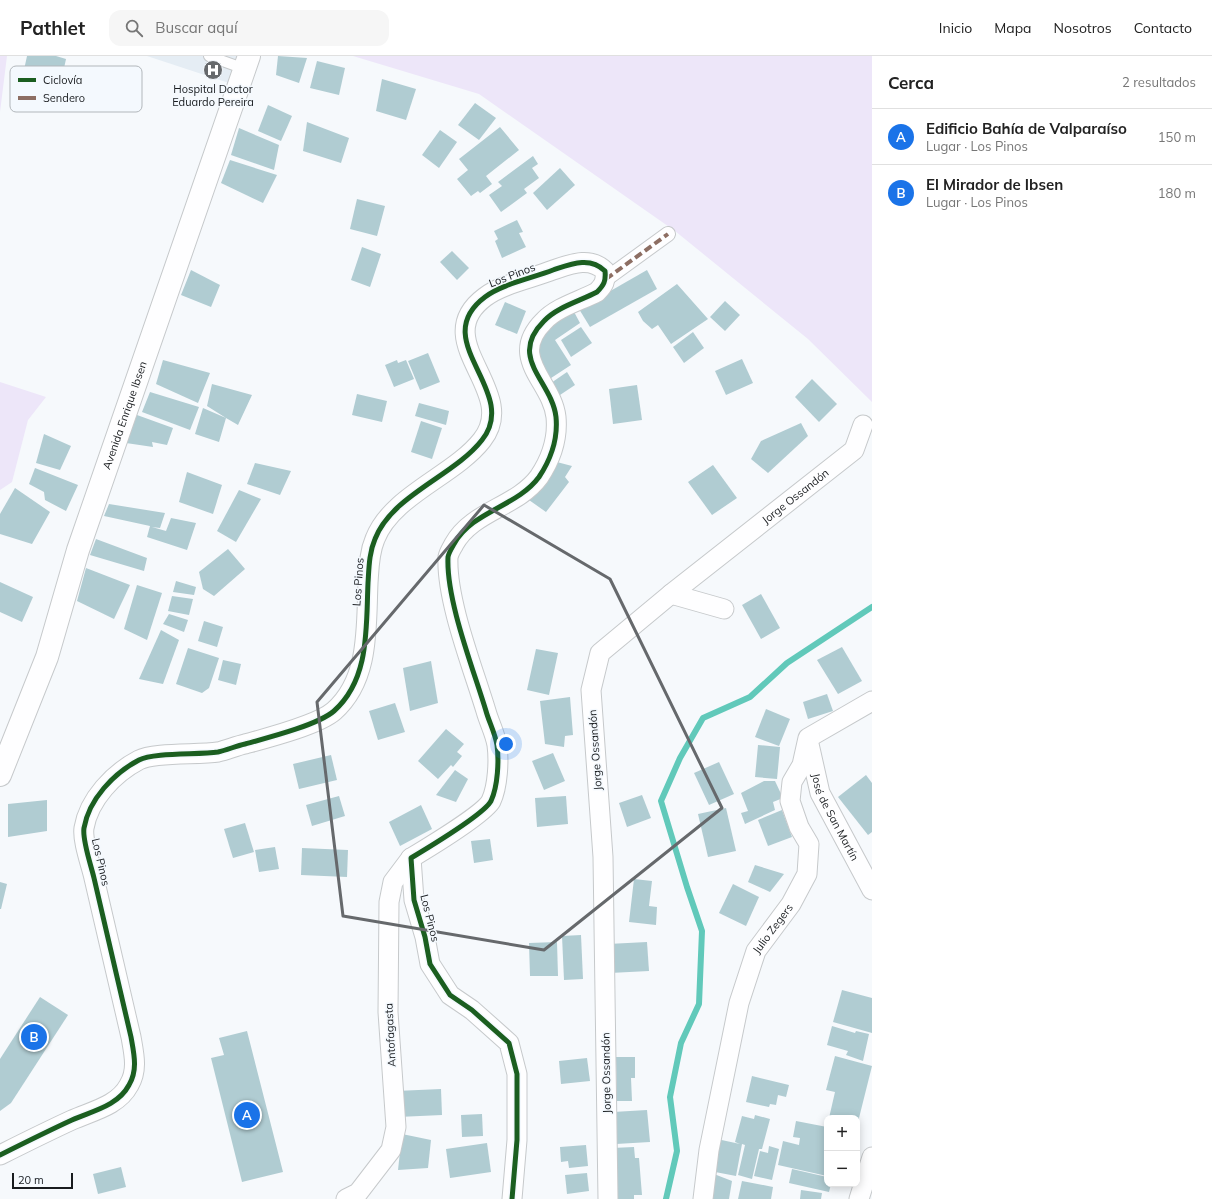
<!DOCTYPE html>
<html lang="es">
<head>
<meta charset="utf-8">
<style>
  body { margin:0; font-family:Mulish,sans-serif; background:#f6f6f6; color:#222 }
  .controls { position:absolute; right:12px; bottom:12px; display:grid; overflow:hidden; border-radius:8px; box-shadow:0 2px 10px #0003 }
  .controls button { width:36px; height:36px; display:grid; place-items:center; padding:0; border:0; border-bottom:1px solid #e0e0e0; background:#fff; color:#222; font:20px sans-serif }
  .scale { position:absolute; left:12px; bottom:10px; width:61px; box-sizing:border-box; padding-left:4px; border:2px solid #191c1f; border-top:0; font-size:11px; line-height:14px; white-space:nowrap; color:#191c1f; -webkit-text-stroke:3px #f4f9fe; paint-order:stroke }
  .you { position:absolute; left:506px; top:688px; width:14px; height:14px; margin:-10px; border:3px solid #fff; border-radius:50%; background:#1a73e8; box-shadow:0 0 0 6px #1a73e833 }
  .badge { display:grid; place-items:center; width:26px; height:26px; border-radius:50%; background:#1a73e8; color:#fff; font-size:13px; font-weight:700 }
  .pin { position:absolute; translate:-50% -50%; border:2px solid #fff; box-shadow:0 1px 4px #0006 }
  .list { margin:0; padding:0; list-style:none }
  h2 { display:flex; justify-content:space-between; align-items:center; height:52px; margin:0; padding:0 16px; font-size:17px }
  h2 small { font-size:13px; font-weight:400; color:#767676 }
  .list li { display:grid; grid-template-columns:26px 1fr auto; gap:12px; align-items:center; box-sizing:border-box; height:56px; padding:0 16px; border-top:1px solid #e0e0e0 }
  .list b { display:block; font-size:15px; white-space:nowrap }
  .list p { margin:0; font-size:13px; white-space:nowrap; color:#767676 }
  .list em { font-size:13px; font-style:normal; color:#767676 }
  .icon { flex:none; width:22px; height:22px; fill:none; stroke:currentColor; stroke-width:2; stroke-linecap:round; stroke-linejoin:round }
  .map { position:relative; flex:none; width:872px; height:1143px; overflow:hidden }
  header { display:flex; align-items:center; gap:24px; box-sizing:border-box; height:56px; padding:0 20px; background:#fff; border-bottom:1px solid #e0e0e0 }
  header strong { font-size:19px }
  nav { display:flex; gap:22px; margin-inline-start:auto; font-size:14px }
  .search { width:280px; height:36px; background:#f6f6f6; display:flex; align-items:center; gap:10px; box-sizing:border-box; padding:0 14px; border-radius:12px; color:#767676; font-size:15px }
  main { display:flex }
  aside { flex:1; background:#fff }
  .map>svg:first-child { display:block }
  .built { fill:#e5edf4 }
  .green { fill:#ede6f9 }
  .lines { fill:none; stroke-linecap:round; stroke-linejoin:round }
  .stream { stroke:#61c9ba; stroke-width:6 }
  .building { fill:#b0ccd2 }
  .service-casing { stroke:#c6c9cb; stroke-width:12 }
  .pedestrian-casing { stroke:#c6c9cb; stroke-width:16 }
  .minor-casing { stroke:#c6c9cb; stroke-width:21 }
  .tertiary-casing { stroke:#c6c9cb; stroke-width:24 }
  .service { stroke:#fefeff; stroke-width:10 }
  .pedestrian { stroke:#fefeff; stroke-width:14 }
  .minor { stroke:#fefeff; stroke-width:19 }
  .tertiary { stroke:#fefeff; stroke-width:22 }
  .quiet { stroke:#8d6e63; stroke-width:4; stroke-dasharray:8 4; stroke-linecap:butt }
  .cycleway-casing { stroke:#f4f9fe; stroke-width:8 }
  .cycleway { stroke:#1b5e20; stroke-width:5 }
  .marked { fill:none; stroke:#66696c; stroke-width:3; stroke-linejoin:round }
  .labels { text-anchor:middle; stroke-width:3; stroke-linejoin:round; paint-order:stroke }
  .poi-label { font-size:11px; fill:#191c1f; stroke:#f4f9fe }
  .street-label { font-size:11px; fill:#191c1f; stroke:#f4f9fe }
  .key { fill:#f4f9fe; stroke:#b2b7bb; stroke-width:1 }
  .key-label { font-size:11px; fill:#191c1f }
</style>
</head>
<body>
<header>
<strong>Pathlet</strong>
<div class="search"><svg class="icon" aria-label="search" viewBox="0 0 24 24"><circle cx="10" cy="10" r="6"/><path d="M15 15l6 6"/></svg>Buscar aquí</div>
<nav><a>Inicio</a><a>Mapa</a><a>Nosotros</a><a>Contacto</a></nav>
</header>
<main>
<div class="map">
<svg width="872" height="1143" viewBox="0 0 872 1143">
  <rect width="100%" height="100%" fill="#f6f9fc"/>
  <path class="built" d="M147,0H241L232,28Z"/>
  <g class="green">
    <path d="M0,0H7L0,56Z"/>
    <path d="M353,0H872V346L808,283L675,175L479,38Z"/>
    <path d="M0,326L46,341L28,364L12,426L0,434Z"/>
  </g>
  <g class="lines">
    <path class="stream" d="M666,1143L677,1095L670,1041L681,987L699,948L702,875L687,831L661,745L680,702L703,662L750,641L787,607L872,551"/>
  </g>
  <g class="building">
    <path d="M27,0H56L66,3L59,35L22,23Z"/>
    <path d="M278,0L307,2L299,27L276,19Z"/>
    <path d="M317,5L345,12L339,39L310,32Z"/>
    <path d="M382,23L416,33L406,64L376,55Z"/>
    <path d="M475,47L496,62L479,84L458,69Z"/>
    <path d="M268,49L292,60L281,85L258,75Z"/>
    <path d="M307,66L349,82L341,107L303,95Z"/>
    <path d="M500,71L519,94L486,120L492,128L480,137L478,135L471,140L457,123L468,114L459,103Z"/>
    <path d="M239,72L279,89L274,114L231,99Z"/>
    <path d="M440,74L457,86L439,112L422,99Z"/>
    <path d="M533,100L538,108L532,112L539,122L524,133L527,137L501,156L489,139L502,130L498,126Z"/>
    <path d="M230,104L277,119L263,147L221,127Z"/>
    <path d="M560,112L575,129L547,154L533,137Z"/>
    <path d="M357,143L385,150L377,180L350,173Z"/>
    <path d="M517,164L523,176L519,177L526,191L502,202L495,185L498,183L494,175Z"/>
    <path d="M362,191L381,198L370,231L351,224Z"/>
    <path d="M452,195L469,212L457,224L440,206Z"/>
    <path d="M191,214L220,229L211,251L181,239Z"/>
    <path d="M647,214L657,233L590,271L579,253Z"/>
    <path d="M677,228L708,263L671,288L658,269L652,273L643,265L638,256Z"/>
    <path d="M725,245L740,259L725,275L710,261Z"/>
    <path d="M505,246L526,255L517,278L495,269Z"/>
    <path d="M573,254L580,267L555,284L571,309L548,324L533,296L537,280Z"/>
    <path d="M581,271L592,287L571,301L561,284Z"/>
    <path d="M693,276L704,292L684,307L673,291Z"/>
    <path d="M428,297L440,326L420,334L408,305Z"/>
    <path d="M742,303L753,327L726,339L715,315Z"/>
    <path d="M163,304L210,317L198,347L156,328Z"/>
    <path d="M397,304L398,307L406,304L414,323L394,331L385,309Z"/>
    <path d="M567,316L575,329L560,339L551,327Z"/>
    <path d="M812,323L837,348L819,366L795,341Z"/>
    <path d="M212,328L252,339L238,369L226,362L219,386L195,378L203,352L226,362L207,350Z"/>
    <path d="M637,329L642,364L613,368L609,333Z"/>
    <path d="M150,336L199,351L190,374L142,356Z"/>
    <path d="M357,338L387,345L382,366L352,359Z"/>
    <path d="M419,347L449,355L446,369L415,360Z"/>
    <path d="M137,359L173,372L167,389L152,386L153,391L126,387Z"/>
    <path d="M421,365L442,372L432,403L411,396Z"/>
    <path d="M801,367L808,380L768,417L751,403L761,385Z"/>
    <path d="M44,378L71,390L60,414L36,407Z"/>
    <path d="M553,405L572,410L565,421L569,426L546,456L529,444Z"/>
    <path d="M255,407L291,415L280,439L247,428Z"/>
    <path d="M713,409L737,442L712,459L688,426Z"/>
    <path d="M35,412L78,429L66,455L45,444L44,436L29,428Z"/>
    <path d="M187,416L222,429L213,458L179,446Z"/>
    <path d="M15,432L50,456L32,488L0,478V458Z"/>
    <path d="M239,434L261,443L236,486L217,475Z"/>
    <path d="M109,448L165,457L160,472L152,471L166,475L171,462L196,467L187,494L147,481L150,470L104,460Z"/>
    <path d="M96,483L147,502L144,515L90,499Z"/>
    <path d="M228,493L245,513L214,540L203,533L199,516Z"/>
    <path d="M86,512L130,529L114,563L77,545Z"/>
    <path d="M176,525L196,531L194,539L173,536Z"/>
    <path d="M0,526L33,541L22,566L0,556Z"/>
    <path d="M137,529L162,537L147,584L124,573Z"/>
    <path d="M761,538L780,572L761,583L742,549Z"/>
    <path d="M172,540L193,543L189,559L168,555Z"/>
    <path d="M169,558L188,564L184,576L163,568Z"/>
    <path d="M204,565L223,571L217,591L198,585Z"/>
    <path d="M161,574L179,584L163,628L139,623Z"/>
    <path d="M842,591L862,625L838,638L817,604Z"/>
    <path d="M188,592L219,602L209,632L202,637L176,628Z"/>
    <path d="M536,593L558,597L549,639L527,634Z"/>
    <path d="M223,604L241,608L236,629L218,624Z"/>
    <path d="M431,605L438,647L410,655L403,612Z"/>
    <path d="M827,638L833,655L808,663L803,646Z"/>
    <path d="M570,641L573,679L565,680L564,691L545,688L540,645Z"/>
    <path d="M395,647L405,676L378,684L369,655Z"/>
    <path d="M766,653L790,663L779,690L755,681Z"/>
    <path d="M446,673L464,688L457,696L462,700L453,711L451,709L438,723L418,705Z"/>
    <path d="M758,689L780,691L777,723L755,721Z"/>
    <path d="M553,697L565,725L544,734L532,705Z"/>
    <path d="M331,699L337,724L299,733L293,708Z"/>
    <path d="M719,706L734,738L709,749L694,717Z"/>
    <path d="M455,714L468,723L456,746L436,739Z"/>
    <path d="M866,719L872,727V776L868,779L838,741Z"/>
    <path d="M764,725H775L783,742L773,746L775,754L745,768L741,757L748,755L741,737Z"/>
    <path d="M642,739L651,762L627,771L619,747Z"/>
    <path d="M339,740L345,760L312,770L306,749Z"/>
    <path d="M566,740L568,768L537,771L535,742Z"/>
    <path d="M47,744V775L8,781V748Z"/>
    <path d="M421,749L432,773L400,790L389,766Z"/>
    <path d="M726,752L736,795L708,801L698,758Z"/>
    <path d="M782,754L792,781L768,790L758,764Z"/>
    <path d="M245,767L254,796L233,802L224,773Z"/>
    <path d="M490,783L493,804L474,807L471,785Z"/>
    <path d="M275,791L279,813L259,816L255,794Z"/>
    <path d="M302,792L348,794L347,821L301,819Z"/>
    <path d="M755,809L784,818L770,836L748,826Z"/>
    <path d="M634,823L652,825L649,850L657,851L656,869L629,866Z"/>
    <path d="M0,826L7,828L1,853H0Z"/>
    <path d="M733,828L759,841L746,870L719,857Z"/>
    <path d="M581,879L583,923L564,924L562,880Z"/>
    <path d="M557,886L558,920H530L529,887Z"/>
    <path d="M647,886L649,915L610,917L608,888Z"/>
    <path d="M842,934L872,942V977L833,966Z"/>
    <path d="M40,941L68,959L11,1047L0,1055V1003Z"/>
    <path d="M832,970L855,977L856,975L869,978L863,1005L846,999L848,995L827,989Z"/>
    <path d="M247,975L283,1116L242,1126L211,1002L224,999L219,982Z"/>
    <path d="M835,1000L872,1010L858,1066L857,1062H829L835,1036L826,1034Z"/>
    <path d="M616,1001H635V1022H631L632,1045H617Z"/>
    <path d="M587,1002L590,1025L561,1028L559,1005Z"/>
    <path d="M752,1020L789,1029L786,1041L778,1039L776,1049L770,1048L769,1051L746,1046Z"/>
    <path d="M441,1033L442,1059L398,1061L396,1035Z"/>
    <path d="M647,1054L650,1086L616,1088L613,1056Z"/>
    <path d="M482,1058L483,1080L462,1081L461,1059Z"/>
    <path d="M755,1059L770,1063L762,1093H759L752,1123L738,1119L745,1089L742,1088L736,1120L710,1115L717,1083L740,1088L735,1086L742,1060L754,1063Z"/>
    <path d="M796,1065L827,1071V1120L778,1109L783,1085L799,1089L800,1082L793,1081Z"/>
    <path d="M402,1078L431,1084L428,1112L398,1114Z"/>
    <path d="M487,1087L491,1116L450,1122L446,1093Z"/>
    <path d="M586,1089L588,1110L569,1112L568,1105L561,1106L560,1091Z"/>
    <path d="M769,1090L779,1093L772,1124L754,1120L760,1095L768,1097Z"/>
    <path d="M634,1091L635,1102H639L642,1139H634V1143H616L612,1092Z"/>
    <path d="M121,1111L126,1131L98,1138L93,1118Z"/>
    <path d="M792,1113L827,1121V1128H831L829,1136L789,1127Z"/>
    <path d="M587,1117L589,1135L567,1138L565,1119Z"/>
    <path d="M714,1118L732,1125L729,1143H708Z"/>
    <path d="M742,1125L773,1131L771,1143H738Z"/>
    <path d="M801,1134L822,1137L821,1143H800Z"/>
  </g>
  <g class="lines">
    <defs>
      <path id="service" d="M209,0L245,13"/>
      <path id="pedestrian" d="M606,223L668,178"/>
      <g id="minor">
        <path d="M671,538L724,553"/>
        <path id="s1" d="M809,688L820,737L872,834"/>
        <path d="M0,1099C24,1087 48,1075 72,1064C92,1055 118,1050 129,1029C138,1014 134,998 131,981C119,928 106,875 94,822C91,809 82,784 84,772C89,743 114,717 139,704C154,696 198,699 218,696C227,694 236,690 245,688C267,682 318,669 334,655C370,623 366,571 368,527C369,512 369,497 375,483C392,439 454,420 482,384C521,335 426,285 485,241C502,228 533,222 553,214C571,208 590,200 605,215C606,225 604,229 597,236C580,245 557,251 544,265C507,302 552,325 556,361C558,382 551,403 539,421C517,451 472,455 454,488C452,492 449,496 448,501C446,544 473,612 486,655C489,666 495,677 497,689C499,704 498,730 491,745C484,758 426,793 411,802L414,844L425,881L430,908L450,939L472,954L509,987L517,1018V1084L512,1143"/>
        <path d="M346,1143L358,1137L391,1094L396,1071L388,956L389,846L393,826L411,802"/>
        <path id="s2" d="M608,1143L603,801L591,634L600,597L671,538L854,394L863,369"/>
        <path id="s3" d="M703,1143L709,1094L739,947L756,895L791,848L807,818L809,788L799,771L790,745L792,726L802,709L808,682L872,645"/>
        <path d="M859,1143L872,1101"/>
      </g>
      <g id="tertiary">
        <path id="s4" d="M0,719L47,601L78,494L249,0"/>
      </g>
    </defs>
    <use href="#service" class="service-casing"/>
    <use href="#pedestrian" class="pedestrian-casing"/>
    <use href="#minor" class="minor-casing"/>
    <use href="#tertiary" class="tertiary-casing"/>
    <use href="#service" class="service"/>
    <use href="#pedestrian" class="pedestrian"/>
    <use href="#minor" class="minor"/>
    <use href="#tertiary" class="tertiary"/>
    <path class="quiet" d="M606,223L668,178"/>
    <defs>
      <path id="cycleway" d="M0,1099C24,1087 48,1075 72,1064C92,1055 118,1050 129,1029C138,1014 134,998 131,981C119,928 106,875 94,822C91,809 82,784 84,772C89,743 114,717 139,704C154,696 198,699 218,696C227,694 236,690 245,688C267,682 318,669 334,655C370,623 366,571 368,527C369,512 369,497 375,483C392,439 454,420 482,384C521,335 426,285 485,241C502,228 533,222 553,214C571,208 590,200 605,215C606,225 604,229 597,236C580,245 557,251 544,265C507,302 552,325 556,361C558,382 551,403 539,421C517,451 472,455 454,488C452,492 449,496 448,501C446,544 473,612 486,655C489,666 495,677 497,689C499,704 498,730 491,745C484,758 426,793 411,802L414,844L425,881L430,908L450,939L472,954L509,987L517,1018V1084L512,1143"/>
    </defs>
    <use href="#cycleway" class="cycleway-casing"/>
    <use href="#cycleway" class="cycleway"/>
  </g>
  <path class="marked" d="M484,449L610,523L722,752L544,894L343,860L317,646Z"/>
  <defs>
    <symbol id="hospital-disc" viewBox="-11 -11 22 22"><circle r="9.5" fill="#66696c" stroke="#f4f9fe"/><path d="M-5-5h3v3.5h4V-5h3V5h-3V1.5h-4V5h-3Z" fill="#fff"/></symbol>
  </defs>
  <g fill-rule="evenodd">
    <use href="#hospital-disc" x="202" y="3" width="22" height="22"/>
  </g>
  <g class="labels">
    <g class="poi-label">
      <text x="213" y="37">Hospital Doctor<tspan x="213" dy="13">Eduardo Pereira</tspan></text>
    </g>
    <g class="street-label">
      <text transform="translate(512 219) rotate(-21)" y="4">Los Pinos</text>
      <text dy="4" stroke="none"><textPath href="#s4" startOffset="381">Avenida Enrique Ibsen</textPath></text>
      <text dy="4" stroke="none"><textPath href="#s2" startOffset="798">Jorge Ossandón</textPath></text>
      <text transform="translate(358 526) rotate(-86)" y="4">Los Pinos</text>
      <text transform="translate(595 694) rotate(-94)" y="4">Jorge Ossandón</text>
      <text dy="4" stroke="none"><textPath href="#s1" startOffset="78">José de San Martín</textPath></text>
      <text transform="translate(101 806) rotate(77)" y="4">Los Pinos</text>
      <text transform="translate(430 862) rotate(76)" y="4">Los Pinos</text>
      <text dy="4" stroke="none"><textPath href="#s3" startOffset="282">Julio Zegers</textPath></text>
      <text transform="translate(390 979) rotate(-93)" y="4">Antofagasta</text>
      <text transform="translate(606 1017) rotate(-91)" y="4">Jorge Ossandón</text>
    </g>
  </g>
  <rect x="10" y="10" width="132" height="46" rx="6" class="key"/>
  <rect x="18" y="22" width="18" height="4" fill="#1b5e20"/>
  <rect x="18" y="40" width="18" height="4" fill="#8d6e63"/>
  <g class="key-label">
    <text x="43" y="28">Ciclovía</text>
    <text x="43" y="46">Sendero</text>
  </g>
</svg>
<div class="controls">
<button>+</button>
<button>−</button>
</div>
<div class="scale">20 m</div>
<div class="you"></div>
<div class="pin badge" style="left:247px;top:1059px">A</div>
<div class="pin badge" style="left:34px;top:981px">B</div>
</div>
<aside>
<h2>Cerca<small>2 resultados</small></h2>
<ul class="list">
<li><span class="badge">A</span><div><b>Edificio Bahía de Valparaíso</b><p>Lugar · Los Pinos</p></div><em>150 m</em></li>
<li><span class="badge">B</span><div><b>El Mirador de Ibsen</b><p>Lugar · Los Pinos</p></div><em>180 m</em></li>
</ul>
</aside>
</main>
</body>
</html>
